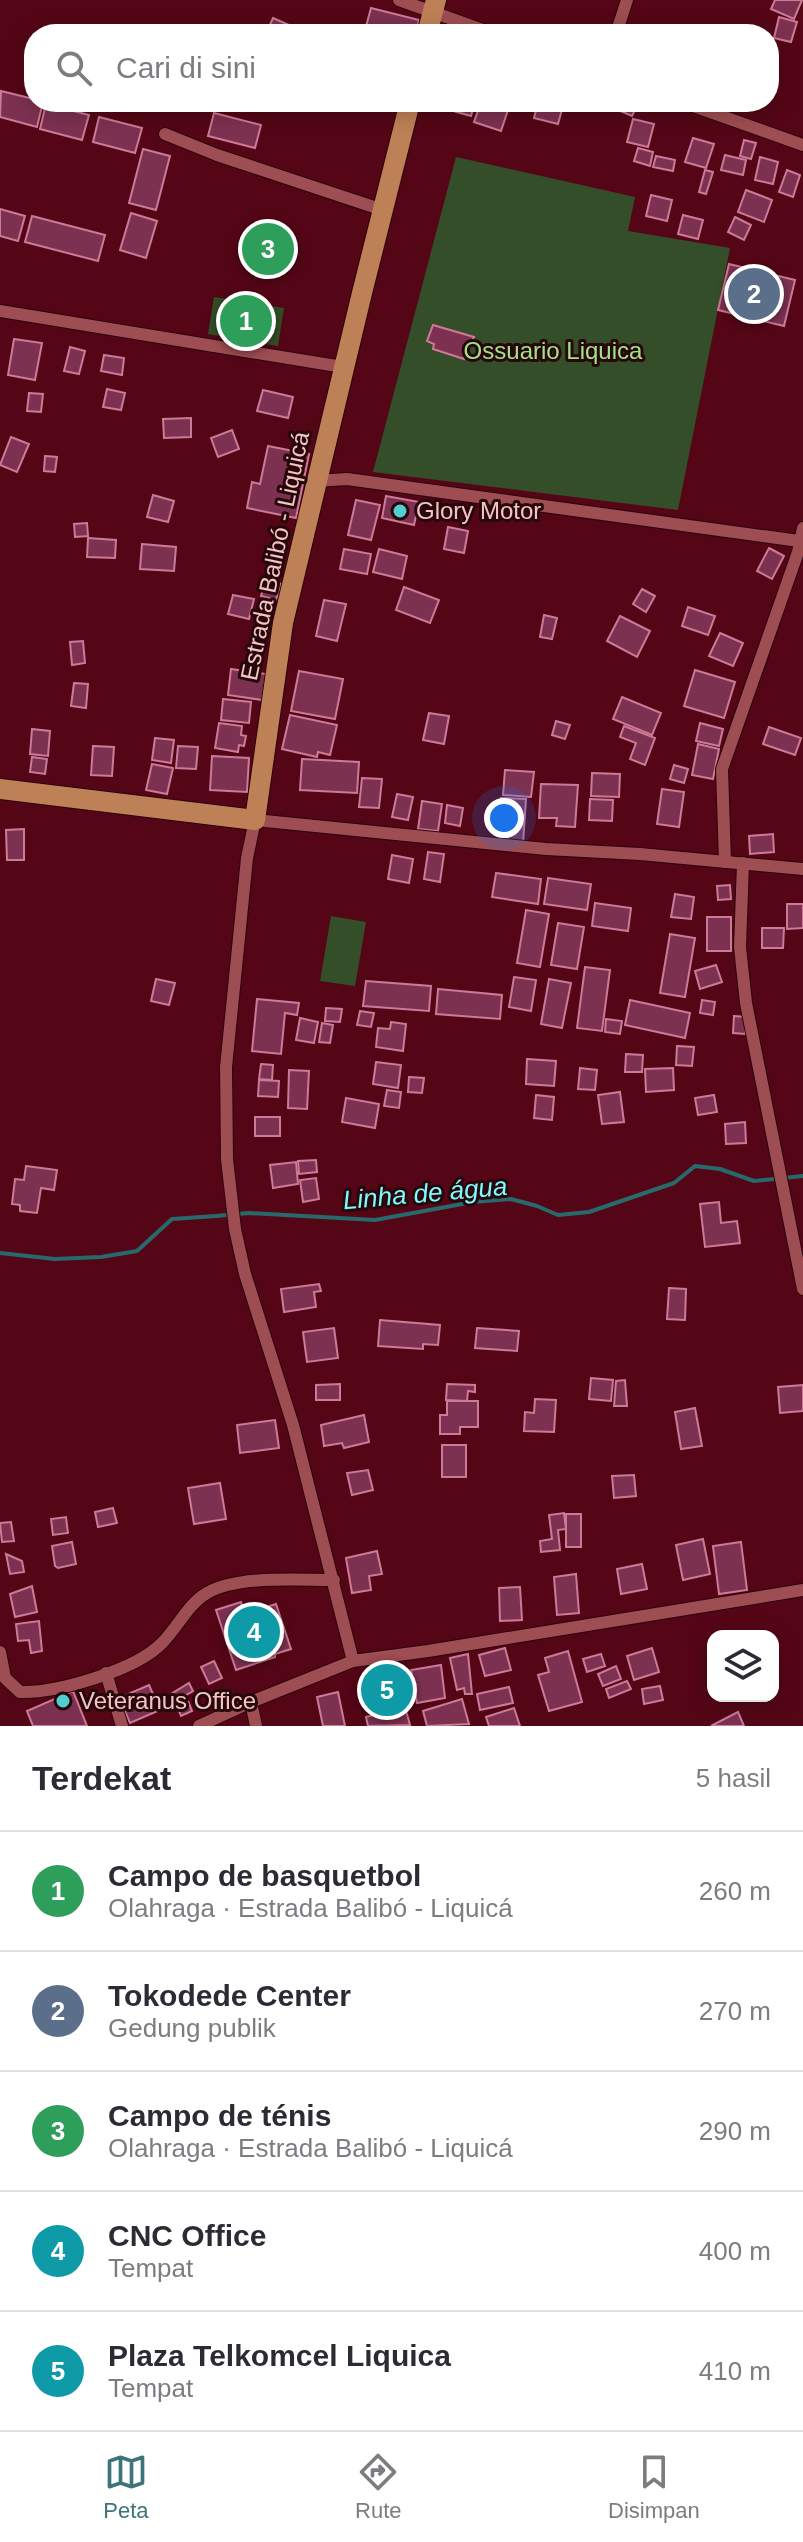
<!DOCTYPE html>
<html lang="id">
<head>
<meta charset="utf-8">
<style>
  body { margin:0; font-family:Helvetica,sans-serif; background:#f2f2f3; color:#2b2b33 }
  .controls { position:absolute; right:24px; bottom:24px; display:grid; overflow:hidden; border-radius:16px; box-shadow:0 4px 20px #0003 }
  .controls button { width:72px; height:72px; display:grid; place-items:center; padding:0; border:0; border-bottom:2px solid #e1e1e2; background:#fff; color:#2b2b33; font:40px sans-serif }
  .you { position:absolute; left:504px; top:818px; width:28px; height:28px; margin:-20px; border:6px solid #fff; border-radius:50%; background:#1a73e8; box-shadow:0 0 0 12px #1a73e833 }
  .badge { display:grid; place-items:center; width:52px; height:52px; border-radius:50%; background:#3d747a; color:#fff; font-size:26px; font-weight:700 }
  .pin { position:absolute; translate:-50% -50%; border:4px solid #fff; box-shadow:0 2px 8px #0006 }
  .list { margin:0; padding:0; list-style:none }
  h2 { display:flex; justify-content:space-between; align-items:center; height:104px; margin:0; padding:0 32px; font-size:34px }
  h2 small { font-size:26px; font-weight:400; color:#7c7c81 }
  .list li { display:grid; grid-template-columns:52px 1fr auto; gap:24px; align-items:center; box-sizing:border-box; height:120px; padding:0 32px; border-top:2px solid #e1e1e2 }
  .list b { display:block; font-size:30px; white-space:nowrap }
  .list p { margin:0; font-size:26px; white-space:nowrap; color:#7c7c81 }
  .list em { font-size:26px; font-style:normal; color:#7c7c81 }
  .icon { flex:none; width:44px; height:44px; fill:none; stroke:currentColor; stroke-width:2; stroke-linecap:round; stroke-linejoin:round }
  .map { position:relative; flex:none; width:803px; height:1726px; overflow:hidden }
  .search { position:absolute; background:#fff; box-shadow:0 4px 20px #0003; left:24px; right:24px; top:24px; height:88px; display:flex; align-items:center; gap:20px; box-sizing:border-box; padding:0 28px; border-radius:32px; color:#7c7c81; font-size:30px }
  .sheet { height:704px; background:#fff }
  nav { display:flex; justify-content:space-around; align-items:center; box-sizing:border-box; height:112px; border-top:2px solid #e1e1e2; background:#fff; font-size:22px; color:#7c7c81 }
  nav a { display:grid; justify-items:center; gap:4px }
  nav .on { color:#3d747a }
  .map>svg:first-child { display:block }
  .green { fill:#334e28 }
  .lines { fill:none; stroke-linecap:round; stroke-linejoin:round }
  .stream { stroke:#286a6c; stroke-width:4 }
  .building { fill:#7d3150; stroke:#cc7a97; stroke-width:2 }
  .street-casing { stroke:#2a0409; stroke-width:14 }
  .primary-casing { stroke:#2a0409; stroke-width:22 }
  .street { stroke:#9e4d52; stroke-width:12 }
  .primary { stroke:#be8157; stroke-width:20 }
  .poi-dot { fill:#52cdd0; stroke:#27070a; stroke-width:3 }
  .labels { text-anchor:middle; stroke-width:6; stroke-linejoin:round; paint-order:stroke }
  .park-label { font-size:24px; fill:#a0e386; stroke:#27070a }
  .poi-label { font-size:24px; fill:#f3c4c4; stroke:#27070a; text-anchor:start }
  .street-label { font-size:24px; fill:#f3c4c4; stroke:#27070a }
  .water-label { font-size:26px; font-style:italic; fill:#7dfbfe; stroke:#27070a }
</style>
</head>
<body>
<div class="map">
<svg width="803" height="1726" viewBox="0 0 803 1726">
  <rect width="100%" height="100%" fill="#540616"/>
  <g class="green">
    <path d="M456,157L635,197L628,231L730,248L678,510L373,472Z"/>
    <path d="M261,223L287,230L275,275L249,268Z"/>
    <path d="M214,297L284,308L278,346L208,334Z"/>
    <path d="M331,916L366,922L355,986L320,981Z"/>
  </g>
  <g class="lines">
    <path class="stream" d="M0,1253L55,1259L101,1257L137,1251L172,1219L216,1216L249,1213L375,1220L473,1202L511,1199L537,1206L558,1215L589,1212L674,1183L695,1166L720,1169L754,1181L803,1176"/>
  </g>
  <g class="building">
    <path d="M775,0H802L794,19L771,9Z"/>
    <path d="M371,8L419,20L416,34H364Z"/>
    <path d="M779,17L797,22L791,42L774,38Z"/>
    <path d="M273,18L298,29L296,34H266Z"/>
    <path d="M1,91L34,99V102H43L37,127L0,117Z"/>
    <path d="M433,102H475L471,116L432,105Z"/>
    <path d="M481,102H495L509,107L501,131L474,122Z"/>
    <path d="M538,102H564L558,124L534,118Z"/>
    <path d="M622,102H639L632,116L618,110Z"/>
    <path d="M46,104L89,115L82,140L40,129Z"/>
    <path d="M214,113L261,125L255,148L208,136Z"/>
    <path d="M99,117L142,128L135,153L93,142Z"/>
    <path d="M633,119L654,124L648,147L627,142Z"/>
    <path d="M693,138L714,144L706,168L685,162Z"/>
    <path d="M744,140L756,143L751,159L740,156Z"/>
    <path d="M638,148L653,152L650,166L634,161Z"/>
    <path d="M143,149L170,156L156,210L129,203Z"/>
    <path d="M725,155L746,160L743,175L721,170Z"/>
    <path d="M656,156L675,160L673,171L653,167Z"/>
    <path d="M760,157L778,162L773,184L755,180Z"/>
    <path d="M705,170L713,172L706,194L699,192Z"/>
    <path d="M787,170L800,175L793,197L779,192Z"/>
    <path d="M746,190L772,200L764,222L738,212Z"/>
    <path d="M651,195L672,200L667,221L646,216Z"/>
    <path d="M0,209L25,216L18,241L0,236Z"/>
    <path d="M131,213L157,221L146,258L120,250Z"/>
    <path d="M683,215L703,220L698,239L678,234Z"/>
    <path d="M32,216L105,235L98,261L25,242Z"/>
    <path d="M735,217L751,225L744,240L728,232Z"/>
    <path d="M729,264L795,280L784,326L718,310Z"/>
    <path d="M433,325L474,337L464,359L433,349L434,344L427,341Z"/>
    <path d="M14,339L42,343L35,380L8,375Z"/>
    <path d="M70,347L85,351L79,374L64,371Z"/>
    <path d="M104,355L124,358L122,375L101,371Z"/>
    <path d="M107,389L125,393L121,410L103,407Z"/>
    <path d="M263,390L293,397L288,418L257,411Z"/>
    <path d="M29,393L43,394L41,412L27,411Z"/>
    <path d="M191,418V437L164,438L163,419Z"/>
    <path d="M232,430L239,449L218,457L211,438Z"/>
    <path d="M11,437L29,444L17,472L0,465Z"/>
    <path d="M268,446L309,454L296,518L247,508L252,482L260,484Z"/>
    <path d="M45,456L57,457L55,472L44,471Z"/>
    <path d="M153,495L174,501L168,522L147,517Z"/>
    <path d="M386,496L419,502L414,525L382,518Z"/>
    <path d="M356,500L380,505L371,540L348,535Z"/>
    <path d="M87,523L88,536L75,537L74,524Z"/>
    <path d="M448,527L468,531L464,553L444,549Z"/>
    <path d="M88,538L116,540L115,558L87,557Z"/>
    <path d="M142,544L176,547L174,571L140,569Z"/>
    <path d="M769,548L784,556L772,579L757,571Z"/>
    <path d="M344,549L371,554L367,574L340,569Z"/>
    <path d="M379,549L407,556L402,579L373,572Z"/>
    <path d="M266,579L281,584L276,600L261,596Z"/>
    <path d="M404,587L439,600L430,623L396,610Z"/>
    <path d="M642,589L655,596L646,612L633,604Z"/>
    <path d="M233,595L254,599L249,619L228,614Z"/>
    <path d="M324,600L346,604L337,641L316,636Z"/>
    <path d="M688,607L715,616L708,635L682,626Z"/>
    <path d="M544,615L557,618L552,639L540,637Z"/>
    <path d="M620,616L650,631L637,657L607,641Z"/>
    <path d="M720,633L743,643L733,666L709,656Z"/>
    <path d="M83,641L85,663L72,665L70,642Z"/>
    <path d="M231,669L266,674L262,700L228,695Z"/>
    <path d="M695,670L735,682L724,718L684,706Z"/>
    <path d="M299,671L343,679L335,719L291,711Z"/>
    <path d="M74,683L88,684L86,708L71,706Z"/>
    <path d="M622,697L661,713L652,735L613,719Z"/>
    <path d="M223,699L251,702L249,723L221,720Z"/>
    <path d="M429,713L449,716L444,744L423,740Z"/>
    <path d="M290,715L337,725L330,755L318,752L317,757L282,749Z"/>
    <path d="M556,721L570,725L565,739L552,735Z"/>
    <path d="M219,723L242,726L241,735L246,736L244,746L239,745L238,752L215,748Z"/>
    <path d="M700,723L723,729L719,746L696,741Z"/>
    <path d="M624,726L655,738L645,765L630,759L636,743L620,737Z"/>
    <path d="M769,727L801,738L795,755L763,744Z"/>
    <path d="M32,729L50,731L48,756L30,754Z"/>
    <path d="M155,738L174,740L171,763L152,760Z"/>
    <path d="M698,744L719,749L713,779L692,775Z"/>
    <path d="M93,746L114,747L112,776L91,775Z"/>
    <path d="M178,746L198,747L196,769L176,768Z"/>
    <path d="M212,756L249,758L247,792L210,790Z"/>
    <path d="M32,757L47,759L45,774L30,772Z"/>
    <path d="M302,759L359,762L357,793L300,790Z"/>
    <path d="M152,764L173,768L167,794L146,790Z"/>
    <path d="M674,765L688,769L684,783L670,779Z"/>
    <path d="M505,770L534,772L531,797L503,795Z"/>
    <path d="M592,773L620,774L619,797L591,796Z"/>
    <path d="M362,778L382,779L379,808L359,807Z"/>
    <path d="M541,784L578,785L575,827L556,826L557,818H539Z"/>
    <path d="M662,789L684,792L679,827L657,824Z"/>
    <path d="M397,794L413,797L408,820L392,817Z"/>
    <path d="M501,798L526,799L523,844L508,843V832L499,831Z"/>
    <path d="M590,799L613,800L612,821L589,820Z"/>
    <path d="M422,801L442,804L438,831L418,829Z"/>
    <path d="M447,805L463,808L460,826L445,823Z"/>
    <path d="M24,829V860H7L6,830Z"/>
    <path d="M773,834L774,852L750,854L749,836Z"/>
    <path d="M428,852L444,854L440,882L424,879Z"/>
    <path d="M392,855L413,859L409,883L388,879Z"/>
    <path d="M496,873L541,879L538,904L492,897Z"/>
    <path d="M548,878L591,884L587,910L544,904Z"/>
    <path d="M730,885L731,899L718,900L717,886Z"/>
    <path d="M675,894L694,897L691,919L671,917Z"/>
    <path d="M595,903L631,908L628,931L592,926Z"/>
    <path d="M787,904H803V928L787,929Z"/>
    <path d="M526,910L549,914L540,967L517,963Z"/>
    <rect x="707" y="917" width="24" height="34"/>
    <path d="M558,923L584,927L577,969L551,965Z"/>
    <path d="M762,928H784L783,948H762Z"/>
    <path d="M670,934L695,938L685,997L660,993Z"/>
    <path d="M716,965L722,982L700,989L695,971Z"/>
    <path d="M585,967L610,970L602,1031L577,1028Z"/>
    <path d="M514,977L536,980L531,1011L509,1007Z"/>
    <path d="M156,979L175,983L169,1005L151,1001Z"/>
    <path d="M549,979L571,983L562,1028L541,1024Z"/>
    <path d="M366,981L431,986L429,1011L363,1006Z"/>
    <path d="M438,989L502,995L500,1019L436,1014Z"/>
    <path d="M257,999L299,1003L297,1015L285,1013L281,1054L252,1051Z"/>
    <path d="M630,1000L690,1013L685,1038L625,1025Z"/>
    <path d="M702,1000L715,1002L713,1015L700,1013Z"/>
    <path d="M326,1008L342,1009L340,1022L325,1021Z"/>
    <path d="M360,1011L374,1013L371,1027L357,1025Z"/>
    <path d="M734,1016L746,1017L745,1034L733,1033Z"/>
    <path d="M300,1018L318,1022L314,1043L296,1040Z"/>
    <path d="M606,1019L622,1021L620,1034L605,1032Z"/>
    <path d="M391,1022L406,1024L403,1051L376,1047L378,1028L390,1029Z"/>
    <path d="M322,1023L333,1025L330,1043L319,1042Z"/>
    <path d="M677,1046L694,1047L692,1066L676,1065Z"/>
    <path d="M626,1054L643,1055L642,1072H625Z"/>
    <path d="M527,1059L556,1061L554,1086L526,1084Z"/>
    <path d="M376,1062L401,1065L398,1088L373,1084Z"/>
    <path d="M261,1064L273,1065L272,1080L259,1079Z"/>
    <path d="M580,1068L597,1070L595,1090L578,1089Z"/>
    <path d="M673,1068L674,1090L646,1092L645,1069Z"/>
    <path d="M289,1070L309,1071L307,1109L288,1108Z"/>
    <path d="M409,1077L424,1078L422,1093L408,1092Z"/>
    <path d="M259,1080L279,1081L278,1097L258,1096Z"/>
    <path d="M387,1090L401,1092L399,1108L384,1106Z"/>
    <path d="M620,1092L624,1122L602,1124L598,1095Z"/>
    <path d="M536,1095L554,1097L552,1120L534,1118Z"/>
    <path d="M714,1095L717,1112L698,1115L695,1098Z"/>
    <path d="M346,1098L379,1104L375,1128L342,1122Z"/>
    <rect x="255" y="1117" width="25" height="19"/>
    <path d="M745,1122L746,1143L726,1144L725,1124Z"/>
    <path d="M316,1160L317,1172L299,1174L298,1161Z"/>
    <path d="M296,1162L298,1184L273,1188L270,1165Z"/>
    <path d="M26,1166L57,1170L54,1190L41,1188L37,1213L20,1211V1205L12,1204L15,1179L24,1180Z"/>
    <path d="M316,1178L319,1199L303,1202L300,1180Z"/>
    <path d="M719,1202L721,1223L737,1221L740,1243L705,1247L700,1204Z"/>
    <path d="M319,1284L321,1291L314,1292L316,1307L284,1312L281,1289Z"/>
    <path d="M669,1288L686,1289L685,1320L667,1319Z"/>
    <path d="M380,1320L440,1325L438,1345L423,1344V1349L378,1346Z"/>
    <path d="M334,1328L338,1358L307,1362L303,1332Z"/>
    <path d="M477,1328L519,1331L517,1351L475,1348Z"/>
    <path d="M591,1378L613,1380L611,1401L589,1399Z"/>
    <path d="M625,1380L627,1406H614L616,1381Z"/>
    <path d="M340,1384V1400H316V1385Z"/>
    <path d="M447,1384L475,1385V1392L468,1391L467,1401L446,1400Z"/>
    <path d="M803,1385V1411L780,1413L778,1387Z"/>
    <path d="M535,1399L556,1400L554,1432L524,1431L525,1412L534,1413Z"/>
    <path d="M447,1401H478V1427H460V1434H440V1415H447Z"/>
    <path d="M695,1408L702,1446L681,1449L675,1412Z"/>
    <path d="M364,1415L369,1442L344,1448L342,1443L324,1446L321,1425Z"/>
    <path d="M275,1420L279,1448L240,1453L237,1425Z"/>
    <rect x="442" y="1445" width="24" height="32"/>
    <path d="M368,1470L373,1490L352,1495L347,1473Z"/>
    <path d="M634,1475L636,1496L614,1498L612,1476Z"/>
    <path d="M220,1483L226,1519L194,1524L188,1488Z"/>
    <path d="M113,1508L117,1523L98,1527L95,1512Z"/>
    <path d="M564,1513L566,1529L558,1530L560,1550L541,1552L540,1541L552,1539L549,1515Z"/>
    <rect x="566" y="1514" width="15" height="33"/>
    <path d="M66,1517L68,1533L53,1535L51,1519Z"/>
    <path d="M11,1522L14,1541L2,1542L0,1523Z"/>
    <path d="M703,1539L710,1574L683,1580L676,1545Z"/>
    <path d="M72,1542L76,1564L58,1568L55,1566L52,1546Z"/>
    <path d="M741,1542L747,1590L719,1594L713,1546Z"/>
    <path d="M377,1551L382,1574L369,1576L371,1590L352,1593L346,1558Z"/>
    <path d="M6,1554L22,1561L24,1572L10,1574Z"/>
    <path d="M642,1564L647,1589L621,1594L617,1569Z"/>
    <path d="M576,1574L579,1613L557,1615L554,1577Z"/>
    <path d="M32,1586L37,1612L15,1617L10,1594Z"/>
    <path d="M520,1587L522,1620L500,1621L499,1588Z"/>
    <path d="M241,1602L244,1614L276,1604L291,1649L275,1654V1657L236,1670L216,1610Z"/>
    <path d="M39,1621L42,1651L31,1653L29,1640L18,1641L16,1624Z"/>
    <path d="M505,1648L511,1670L485,1676L479,1655Z"/>
    <path d="M652,1648L659,1672L634,1680L627,1656Z"/>
    <path d="M568,1651L582,1702L549,1711L538,1675L549,1672L545,1658Z"/>
    <path d="M468,1654L472,1694H465L464,1688L457,1690L450,1658Z"/>
    <path d="M601,1654L605,1666L587,1672L583,1659Z"/>
    <path d="M214,1661L222,1678L209,1684L201,1667Z"/>
    <path d="M441,1665L445,1698L417,1703L411,1670Z"/>
    <path d="M616,1666L621,1679L603,1686L598,1674Z"/>
    <path d="M407,1671L410,1689L395,1692L398,1704L375,1708L370,1677Z"/>
    <path d="M627,1681L631,1689L609,1698L606,1689Z"/>
    <path d="M189,1683L193,1691L176,1701L171,1694Z"/>
    <path d="M149,1685L160,1710L130,1723L119,1698Z"/>
    <path d="M660,1686L663,1700L644,1704L642,1689Z"/>
    <path d="M509,1687L513,1703L480,1710L477,1694Z"/>
    <path d="M73,1691L87,1726H33L27,1711Z"/>
    <path d="M338,1692L345,1726H323L317,1697Z"/>
    <path d="M187,1698L192,1711L181,1716L176,1703Z"/>
    <path d="M462,1699L469,1724L427,1726L423,1711Z"/>
    <path d="M405,1707L410,1725L368,1726L366,1717Z"/>
    <path d="M514,1708L520,1726H489L486,1717Z"/>
    <path d="M738,1712L744,1726H711Z"/>
  </g>
  <g class="lines">
    <defs>
      <g id="street">
        <path d="M399,0L494,34"/>
        <path d="M616,34L627,0"/>
        <path d="M682,102L803,145"/>
        <path d="M165,134L217,155L383,210"/>
        <path d="M0,311L343,367"/>
        <path d="M316,481L347,479L799,541"/>
        <path d="M725,862L722,769L798,552L803,528"/>
        <path d="M743,863L740,947L746,1003L803,1289"/>
        <path d="M0,1652L5,1678L20,1692C58,1693 136,1670 162,1643C178,1627 188,1604 207,1593C238,1575 299,1580 334,1580"/>
        <path d="M353,1661L293,1425L245,1274L235,1229L227,1159L226,1067L247,858L255,820L546,849L640,854L803,869"/>
        <path d="M106,1673L122,1726"/>
        <path d="M251,1702L256,1726"/>
        <path d="M199,1726L251,1702L353,1661L428,1651L803,1590"/>
      </g>
      <g id="primary">
        <path d="M427,34L436,0"/>
        <path d="M0,789L255,820L283,623L362,293L410,102"/>
      </g>
    </defs>
    <use href="#street" class="street-casing"/>
    <use href="#primary" class="primary-casing"/>
    <use href="#street" class="street"/>
    <use href="#primary" class="primary"/>
  </g>
  <g class="poi-dot">
    <circle cx="400" cy="511" r="8"/>
    <circle cx="63" cy="1701" r="8"/>
  </g>
  <g class="labels">
    <g class="park-label">
      <text x="553" y="359">Ossuario Liquica</text>
    </g>
    <g class="poi-label">
      <text x="416" y="519">Glory Motor</text>
      <text x="79" y="1709">Veteranus Office</text>
    </g>
    <g class="street-label">
      <text transform="translate(275 556) rotate(-78)" y="8">Estrada Balibó - Liquicá</text>
    </g>
    <g class="water-label">
      <text transform="translate(425 1193) rotate(-5)" y="9">Linha de água</text>
    </g>
  </g>
</svg>
<div class="controls">
<button><svg class="icon" aria-label="layers" viewBox="0 0 24 24"><path d="M12 4l9 5-9 5-9-5zM3 14l9 5 9-5"/></svg></button>
</div>
<div class="you"></div>
<div class="pin badge" style="left:246px;top:321px;background:#2e9e5b">1</div>
<div class="pin badge" style="left:754px;top:294px;background:#5c6f8a">2</div>
<div class="pin badge" style="left:268px;top:249px;background:#2e9e5b">3</div>
<div class="pin badge" style="left:254px;top:1632px;background:#0f9aa8">4</div>
<div class="pin badge" style="left:387px;top:1690px;background:#0f9aa8">5</div>
<div class="search"><svg class="icon" aria-label="search" viewBox="0 0 24 24"><circle cx="10" cy="10" r="6"/><path d="M15 15l6 6"/></svg>Cari di sini</div>
</div>
<section class="sheet">
<h2>Terdekat<small>5 hasil</small></h2>
<ul class="list">
<li><span class="badge" style="background:#2e9e5b">1</span><div><b>Campo de basquetbol</b><p>Olahraga · Estrada Balibó - Liquicá</p></div><em>260 m</em></li>
<li><span class="badge" style="background:#5c6f8a">2</span><div><b>Tokodede Center</b><p>Gedung publik</p></div><em>270 m</em></li>
<li><span class="badge" style="background:#2e9e5b">3</span><div><b>Campo de ténis</b><p>Olahraga · Estrada Balibó - Liquicá</p></div><em>290 m</em></li>
<li><span class="badge" style="background:#0f9aa8">4</span><div><b>CNC Office</b><p>Tempat</p></div><em>400 m</em></li>
<li><span class="badge" style="background:#0f9aa8">5</span><div><b>Plaza Telkomcel Liquica</b><p>Tempat</p></div><em>410 m</em></li>
</ul>
</section>
<nav>
<a class="on"><svg class="icon" aria-label="map" viewBox="0 0 24 24"><path d="M3 6l6-2 6 2 6-2v14l-6 2-6-2-6 2zM9 4v14M15 6v14"/></svg>Peta</a>
<a><svg class="icon" aria-label="directions" viewBox="0 0 24 24"><path d="M12 3l9 9-9 9-9-9zM9 14v-3h6M13 9l2 2-2 2"/></svg>Rute</a>
<a><svg class="icon" aria-label="saved" viewBox="0 0 24 24"><path d="M7 4h10v16l-5-4-5 4z"/></svg>Disimpan</a>
</nav>
</body>
</html>
